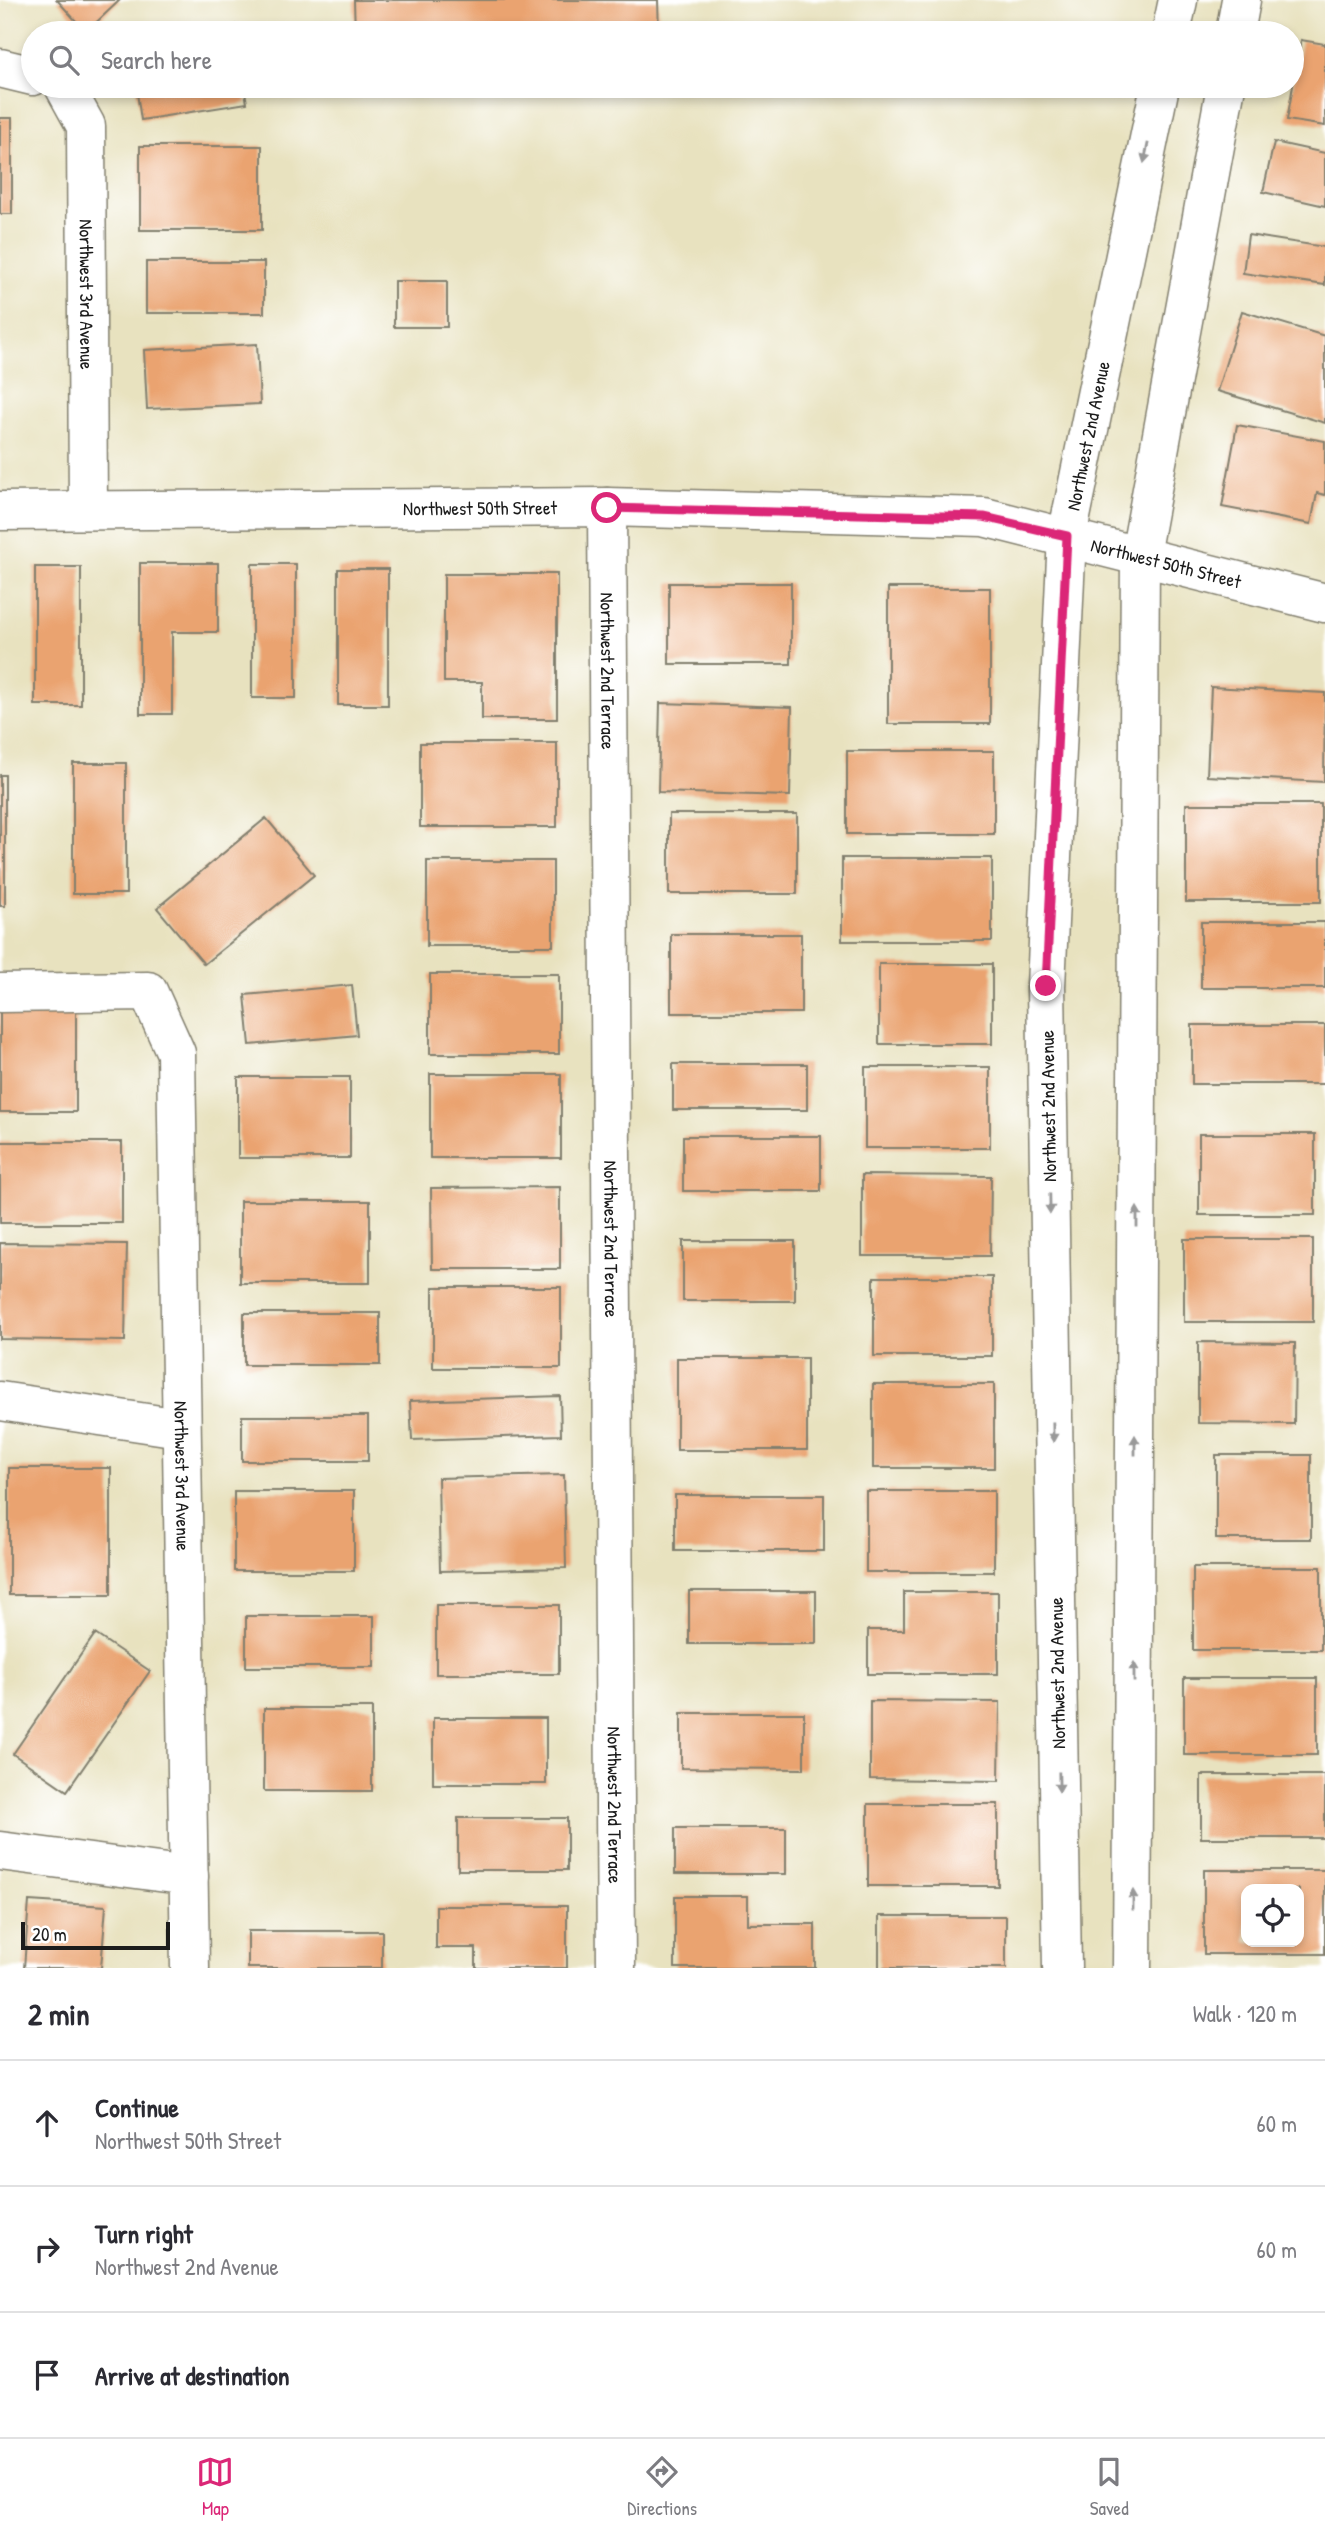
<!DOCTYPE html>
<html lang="en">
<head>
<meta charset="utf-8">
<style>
  body { margin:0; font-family:"Patrick Hand",sans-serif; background:#f2f2f3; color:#2b2b33 }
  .controls { position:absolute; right:21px; bottom:21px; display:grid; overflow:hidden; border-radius:14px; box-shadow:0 4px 10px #0003 }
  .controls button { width:63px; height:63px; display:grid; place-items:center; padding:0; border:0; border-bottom:2px solid #e1e1e2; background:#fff; color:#2b2b33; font:35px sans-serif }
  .scale { position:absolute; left:21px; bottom:18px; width:149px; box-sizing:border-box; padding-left:7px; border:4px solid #1c1c1c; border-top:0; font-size:19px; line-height:24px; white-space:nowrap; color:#1c1c1c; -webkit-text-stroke:5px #fff; paint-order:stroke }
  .stop { position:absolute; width:21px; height:21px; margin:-16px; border:5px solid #db2777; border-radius:50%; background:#fff }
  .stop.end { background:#db2777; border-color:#fff; box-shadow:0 2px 7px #0008 }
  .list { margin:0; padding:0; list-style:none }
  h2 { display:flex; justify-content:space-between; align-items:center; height:91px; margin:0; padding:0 28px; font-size:30px }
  h2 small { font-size:23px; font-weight:400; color:#7c7c81 }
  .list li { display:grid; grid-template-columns:46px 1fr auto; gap:21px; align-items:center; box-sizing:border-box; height:126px; padding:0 28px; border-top:2px solid #e1e1e2 }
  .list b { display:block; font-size:26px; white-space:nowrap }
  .list p { margin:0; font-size:23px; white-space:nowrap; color:#7c7c81 }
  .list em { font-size:23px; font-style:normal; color:#7c7c81 }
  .icon { flex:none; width:38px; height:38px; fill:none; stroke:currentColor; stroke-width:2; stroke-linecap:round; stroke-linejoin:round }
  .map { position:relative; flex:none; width:1325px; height:1968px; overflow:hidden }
  .search { position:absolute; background:#fff; box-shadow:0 4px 10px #0003; left:21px; right:21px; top:21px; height:77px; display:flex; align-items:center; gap:18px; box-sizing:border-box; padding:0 24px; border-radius:38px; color:#7c7c81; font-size:26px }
  .sheet { height:469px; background:#fff }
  nav { display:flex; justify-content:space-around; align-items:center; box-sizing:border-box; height:98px; border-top:2px solid #e1e1e2; background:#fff; font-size:19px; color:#7c7c81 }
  nav a { display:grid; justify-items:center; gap:4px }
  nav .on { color:#db2777 }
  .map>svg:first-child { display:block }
  .building { fill:#eaa36f; fill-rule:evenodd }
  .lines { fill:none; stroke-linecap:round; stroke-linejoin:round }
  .minor-casing { stroke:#827f6e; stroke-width:41 }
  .minor { stroke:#fff; stroke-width:38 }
  .oneway { fill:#999 }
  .route { stroke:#db2777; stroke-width:9 }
  .labels { text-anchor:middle; stroke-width:5; stroke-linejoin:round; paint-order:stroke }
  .street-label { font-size:19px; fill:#1c1c1c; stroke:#fff }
</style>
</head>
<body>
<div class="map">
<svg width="1325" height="1968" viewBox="0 0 1325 1968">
  <rect width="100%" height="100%" fill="#fff"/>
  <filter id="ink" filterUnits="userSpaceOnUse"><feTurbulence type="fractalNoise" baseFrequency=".0143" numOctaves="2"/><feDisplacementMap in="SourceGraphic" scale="14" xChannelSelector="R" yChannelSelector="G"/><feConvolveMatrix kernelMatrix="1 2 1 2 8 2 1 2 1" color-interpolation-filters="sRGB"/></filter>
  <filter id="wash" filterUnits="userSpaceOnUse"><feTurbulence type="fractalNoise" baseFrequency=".00686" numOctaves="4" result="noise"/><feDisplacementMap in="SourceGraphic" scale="28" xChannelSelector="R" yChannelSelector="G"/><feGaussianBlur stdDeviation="1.57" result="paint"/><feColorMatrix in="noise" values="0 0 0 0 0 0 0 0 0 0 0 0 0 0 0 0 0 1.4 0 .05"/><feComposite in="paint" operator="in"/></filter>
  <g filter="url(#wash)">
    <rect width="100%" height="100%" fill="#e8e2bf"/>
    <g id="blocks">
      <g class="building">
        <path d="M57,0H120L86,32Z"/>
        <path d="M354,0H658L659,33H355Z"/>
        <path d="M235,25L236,33H191V32Z"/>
        <path d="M1301,40L1325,44V126L1287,120Z"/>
        <path d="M136,86H244L247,103L141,120Z"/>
        <path d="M355,86H390V91L355,92Z"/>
        <rect x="0" y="118" width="12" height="96"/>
        <path d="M1274,142L1325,153V206L1263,192Z"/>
        <rect x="140" y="146" width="122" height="84"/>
        <path d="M1248,235L1325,247V285L1243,273Z"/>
        <rect x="146" y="262" width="118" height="51"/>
        <rect x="394" y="281" width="53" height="46"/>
        <path d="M1242,311L1325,336V423L1217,391Z"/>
        <path d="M257,344L260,404L147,409L144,350Z"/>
        <path d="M1237,425L1325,441V495L1317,493L1311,524L1222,507Z"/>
        <path d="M140,563H218V632H172V714H140Z"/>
        <rect x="252" y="564" width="44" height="134"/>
        <rect x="35" y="567" width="46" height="138"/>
        <rect x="338" y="569" width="50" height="136"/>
        <path d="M444,574H557V719H482V682H444Z"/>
        <rect x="669" y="583" width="122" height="81"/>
        <rect x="888" y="588" width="102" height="136"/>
        <path d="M1211,687L1325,693L1324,782L1207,776Z"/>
        <path d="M660,703L792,707L790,796L658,792Z"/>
        <rect x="420" y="743" width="137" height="84"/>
        <rect x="847" y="751" width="147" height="83"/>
        <rect x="73" y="763" width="53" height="131"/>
        <rect x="0" y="775" width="5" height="131"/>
        <rect x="1186" y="804" width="135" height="98"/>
        <rect x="669" y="814" width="128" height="80"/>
        <path d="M266,818L314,875L204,964L157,908Z"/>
        <rect x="842" y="858" width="150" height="83"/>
        <rect x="427" y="861" width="126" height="85"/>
        <rect x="1201" y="922" width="124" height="66"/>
        <rect x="671" y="934" width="130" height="79"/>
        <rect x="879" y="964" width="113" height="80"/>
        <rect x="430" y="974" width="129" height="80"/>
        <path d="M352,985L357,1035L250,1045L245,995Z"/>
        <rect x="0" y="1011" width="76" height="101"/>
        <rect x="1192" y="1025" width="133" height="59"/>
        <rect x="673" y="1064" width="134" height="46"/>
        <rect x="865" y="1067" width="125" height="81"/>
        <rect x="430" y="1074" width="131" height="84"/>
        <rect x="238" y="1077" width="112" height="81"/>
        <rect x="1199" y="1134" width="116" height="81"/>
        <rect x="683" y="1136" width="138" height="55"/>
        <rect x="0" y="1142" width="122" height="81"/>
        <path d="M862,1175L991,1176L990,1256H862Z"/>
        <path d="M560,1187V1269H432L431,1188Z"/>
        <rect x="240" y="1201" width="130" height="82"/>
        <rect x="1184" y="1239" width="129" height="83"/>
        <rect x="683" y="1241" width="112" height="60"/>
        <path d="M0,1243L127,1244L125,1341L0,1339Z"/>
        <rect x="874" y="1277" width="118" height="79"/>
        <rect x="433" y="1287" width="128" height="81"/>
        <rect x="244" y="1313" width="136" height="52"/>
        <path d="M1198,1342L1295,1343L1294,1424L1198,1423Z"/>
        <rect x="677" y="1358" width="130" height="92"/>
        <rect x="873" y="1384" width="121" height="84"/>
        <path d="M560,1396L561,1435L412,1440L410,1401Z"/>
        <rect x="242" y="1416" width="126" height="45"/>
        <rect x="1216" y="1455" width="95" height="84"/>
        <rect x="9" y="1468" width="102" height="127"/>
        <path d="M564,1475L566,1568L440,1571L438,1478Z"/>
        <rect x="234" y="1491" width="120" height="80"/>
        <rect x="866" y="1491" width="128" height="81"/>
        <rect x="675" y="1495" width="149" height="56"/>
        <rect x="1193" y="1567" width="128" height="83"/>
        <rect x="689" y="1591" width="127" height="53"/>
        <path d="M904,1592H998V1674H868V1630H904Z"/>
        <rect x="436" y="1605" width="123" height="69"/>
        <rect x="246" y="1616" width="128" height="51"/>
        <path d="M95,1634L150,1671L67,1791L13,1754Z"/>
        <rect x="1184" y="1678" width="133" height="77"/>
        <path d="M870,1701L1000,1702L999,1781L870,1779Z"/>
        <rect x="264" y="1708" width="108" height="83"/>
        <path d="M681,1713H804V1769L681,1768Z"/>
        <rect x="433" y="1718" width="113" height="66"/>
        <rect x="1201" y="1775" width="124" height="63"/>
        <rect x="868" y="1804" width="130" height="82"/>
        <rect x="458" y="1818" width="109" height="52"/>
        <rect x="675" y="1828" width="111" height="46"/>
        <path d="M1204,1870H1325V1954H1204ZM1246,1889H1299V1942H1246Z"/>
        <path d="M675,1896H748V1924H815V1968H675Z"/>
        <path d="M29,1901L106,1906L101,1968H24Z"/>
        <path d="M436,1906H567V1968H476V1948H436Z"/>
        <rect x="879" y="1916" width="127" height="52"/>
        <rect x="248" y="1931" width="134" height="37"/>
      </g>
    </g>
  </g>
  <g filter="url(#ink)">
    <use href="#blocks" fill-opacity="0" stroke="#827f6e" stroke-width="2"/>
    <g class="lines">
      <defs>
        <g id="minor">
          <path d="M1171,33L1178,0"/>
          <path d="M1235,33L1241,0"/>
          <path d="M0,68L33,76"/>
          <path id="s1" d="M64,86L86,126L88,509"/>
          <path id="s2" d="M607,507L616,1968"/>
          <path id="s3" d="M0,511L607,507L984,517L1325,603"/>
          <path id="s4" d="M0,993L148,991L176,1053L190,1968"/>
          <path d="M0,1401L180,1428"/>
          <path d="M0,1851L189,1876"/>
          <path id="s5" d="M1062,1968L1046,986L1067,536L1160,86"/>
          <path d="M1132,1968L1140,555L1226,86"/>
        </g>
      </defs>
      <use href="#minor" class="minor-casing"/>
      <use href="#minor" class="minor"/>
    </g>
    <defs><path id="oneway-solid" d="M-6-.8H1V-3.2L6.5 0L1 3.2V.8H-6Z" transform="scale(1.75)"/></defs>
    <g class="oneway">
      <use href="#oneway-solid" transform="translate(1146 153) rotate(102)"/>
      <use href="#oneway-solid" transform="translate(1050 1204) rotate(89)"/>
      <use href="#oneway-solid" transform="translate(1137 1217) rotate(-90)"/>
      <use href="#oneway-solid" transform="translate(1053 1432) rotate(89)"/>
      <use href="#oneway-solid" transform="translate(1135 1445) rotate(-90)"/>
      <use href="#oneway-solid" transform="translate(1134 1672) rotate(-90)"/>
      <use href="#oneway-solid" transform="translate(1059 1782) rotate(89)"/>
      <use href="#oneway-solid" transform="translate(1133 1900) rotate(-90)"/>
    </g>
  </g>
  <g class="lines" filter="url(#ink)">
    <path class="route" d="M607,508L984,517L1067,536L1046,986"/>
  </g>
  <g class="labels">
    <g class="street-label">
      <text dy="7" stroke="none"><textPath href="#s1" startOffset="214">Northwest 3rd Avenue</textPath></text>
      <text dy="7" stroke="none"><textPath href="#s5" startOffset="1535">Northwest 2nd Avenue</textPath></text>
      <text dy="7" stroke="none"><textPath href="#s3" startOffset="480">Northwest 50th Street</textPath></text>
      <text dy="7" stroke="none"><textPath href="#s3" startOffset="1172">Northwest 50th Street</textPath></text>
      <text dy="7" stroke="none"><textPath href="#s2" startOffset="164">Northwest 2nd Terrace</textPath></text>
      <text transform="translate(1048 1106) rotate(-91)" y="7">Northwest 2nd Avenue</text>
      <text dy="7" stroke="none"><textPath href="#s2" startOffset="732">Northwest 2nd Terrace</textPath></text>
      <text dy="7" stroke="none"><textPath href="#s4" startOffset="639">Northwest 3rd Avenue</textPath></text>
      <text transform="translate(1057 1673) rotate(-91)" y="7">Northwest 2nd Avenue</text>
      <text dy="7" stroke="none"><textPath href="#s2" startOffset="1298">Northwest 2nd Terrace</textPath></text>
    </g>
  </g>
</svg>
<div class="controls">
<button><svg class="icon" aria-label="locate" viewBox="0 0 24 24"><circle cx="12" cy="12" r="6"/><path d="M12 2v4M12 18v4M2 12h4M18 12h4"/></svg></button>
</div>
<div class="scale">20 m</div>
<div class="stop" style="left:607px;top:508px"></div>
<div class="stop end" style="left:1046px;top:986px"></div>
<div class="search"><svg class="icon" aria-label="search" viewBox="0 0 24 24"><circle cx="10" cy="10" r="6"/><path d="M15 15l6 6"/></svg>Search here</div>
</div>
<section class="sheet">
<h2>2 min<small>Walk · 120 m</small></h2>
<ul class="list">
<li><svg class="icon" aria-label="ahead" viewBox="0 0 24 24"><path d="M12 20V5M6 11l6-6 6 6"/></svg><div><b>Continue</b><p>Northwest 50th Street</p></div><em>60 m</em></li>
<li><svg class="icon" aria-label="right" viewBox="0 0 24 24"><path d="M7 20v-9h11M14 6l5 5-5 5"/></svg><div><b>Turn right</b><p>Northwest 2nd Avenue</p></div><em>60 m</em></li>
<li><svg class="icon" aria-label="arrive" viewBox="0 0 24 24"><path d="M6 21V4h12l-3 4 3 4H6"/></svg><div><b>Arrive at destination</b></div></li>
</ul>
</section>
<nav>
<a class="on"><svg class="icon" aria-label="map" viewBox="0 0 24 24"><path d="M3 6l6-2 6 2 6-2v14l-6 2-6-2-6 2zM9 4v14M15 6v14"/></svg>Map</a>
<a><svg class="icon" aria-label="directions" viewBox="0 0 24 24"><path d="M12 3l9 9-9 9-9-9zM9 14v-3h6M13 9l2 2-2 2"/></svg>Directions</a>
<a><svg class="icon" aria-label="saved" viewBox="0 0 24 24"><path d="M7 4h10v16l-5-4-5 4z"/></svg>Saved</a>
</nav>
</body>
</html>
